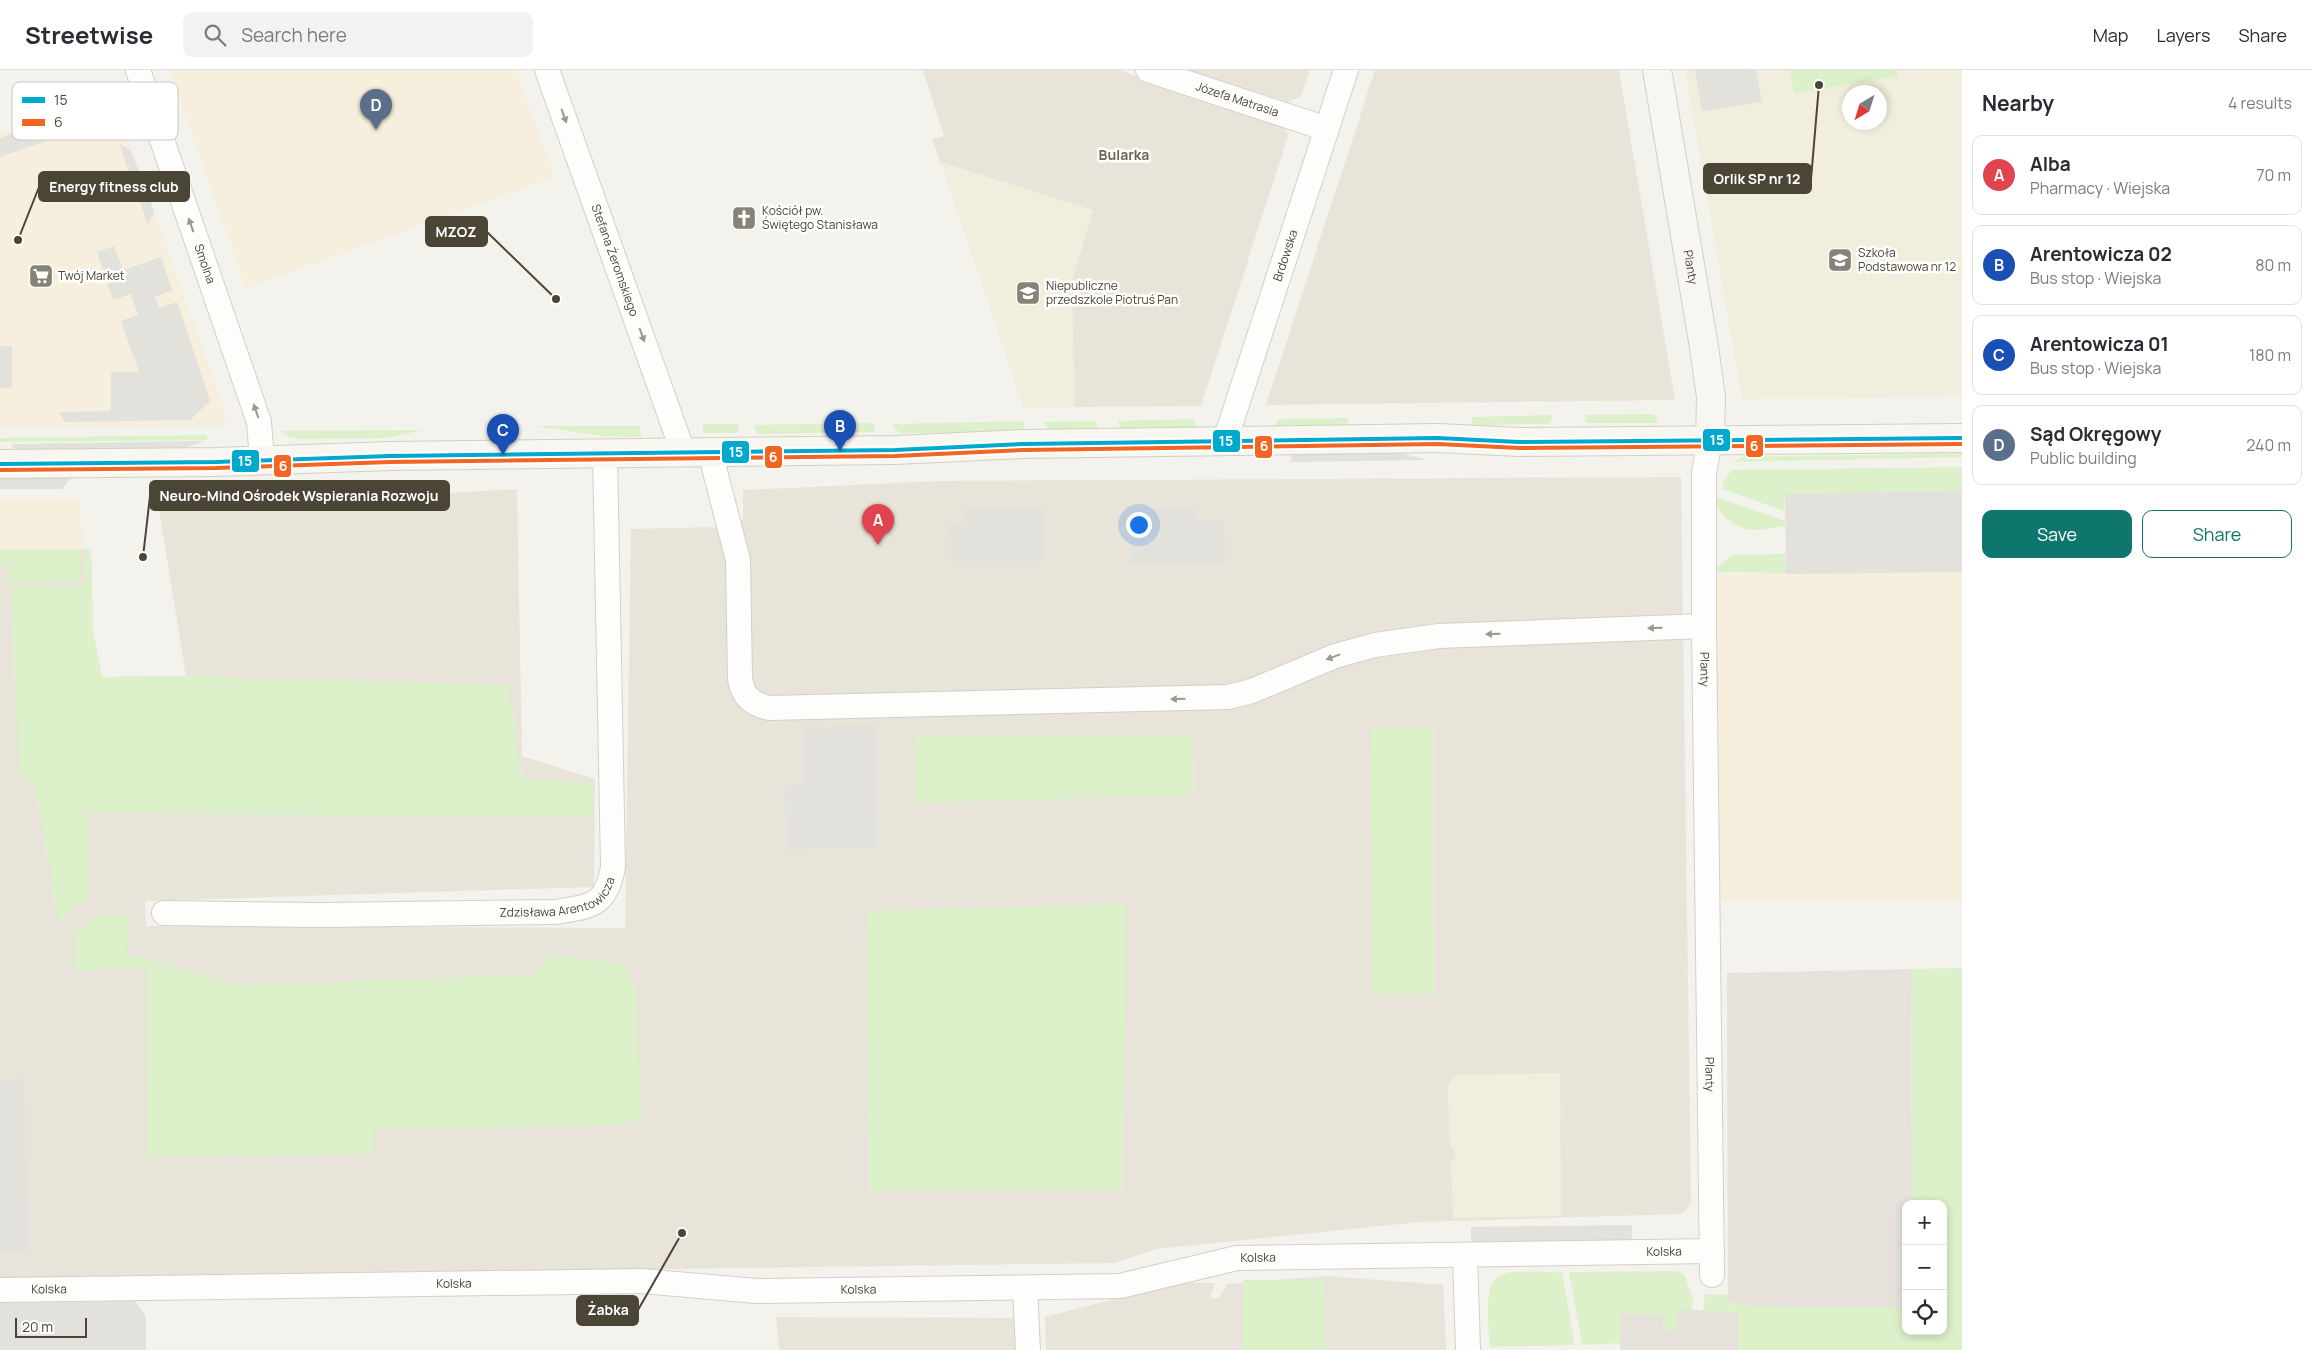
<!DOCTYPE html>
<html lang="en">
<head>
<meta charset="utf-8">
<style>
  body { margin:0; font-family:Manrope,sans-serif; background:#f2f2f3; color:#2b2b33 }
  .controls { position:absolute; right:15px; bottom:15px; display:grid; overflow:hidden; border-radius:10px; box-shadow:0 2px 8px #0003 }
  .controls button { width:45px; height:45px; display:grid; place-items:center; padding:0; border:0; border-bottom:1px solid #e1e1e2; background:#fff; color:#2b2b33; font:25px sans-serif }
  .compass { position:absolute; left:1842px; top:15px; width:45px; height:45px; border-radius:50%; background:#fff; box-shadow:0 2px 8px #0003; rotate:218deg }
  .scale { position:absolute; left:15px; bottom:12px; width:72px; box-sizing:border-box; padding-left:5px; border:2px solid #4b4536; border-top:0; font-size:14px; line-height:18px; white-space:nowrap; color:#4b4536; -webkit-text-stroke:4px #fff; paint-order:stroke }
  .you { position:absolute; left:1138px; top:454px; width:18px; height:18px; margin:-12px; border:4px solid #fff; border-radius:50%; background:#1a73e8; box-shadow:0 0 0 8px #1a73e833 }
  .badge { display:grid; place-items:center; width:32px; height:32px; border-radius:50%; background:#0f766e; color:#fff; font-size:16px; font-weight:700 }
  .pin { position:absolute; translate:-50% -41px; filter:drop-shadow(0 1px 2px #0008) }
  .pin::after { content:''; position:absolute; top:26px; width:18px; height:15px; background:inherit; clip-path:polygon(0 0,100% 0,50% 100%) }
  .list { margin:0; padding:0; list-style:none }
  h2 { display:flex; justify-content:space-between; align-items:center; height:65px; margin:0; padding:0 20px; font-size:21px }
  h2 small { font-size:16px; font-weight:400; color:#7c7c81 }
  .list li { display:grid; grid-template-columns:32px 1fr auto; gap:15px; align-items:center; box-sizing:border-box; height:80px; margin:0 10px 10px; padding:0 10px; border:1px solid #e1e1e2; border-radius:10px }
  .list b { display:block; font-size:19px; white-space:nowrap }
  .list p { margin:0; font-size:16px; white-space:nowrap; color:#7c7c81 }
  .list em { font-size:16px; font-style:normal; color:#7c7c81 }
  .actions { display:flex; gap:10px; padding:15px 20px }
  .actions a { flex:1; padding:11px 0; border:1px solid #0f766e; border-radius:10px; text-align:center; font-size:18px; color:#0f766e }
  .actions .main { background:#0f766e; color:#fff }
  .icon { flex:none; width:28px; height:28px; fill:none; stroke:currentColor; stroke-width:2; stroke-linecap:round; stroke-linejoin:round }
  .map { position:relative; flex:none; width:1962px; height:1280px; overflow:hidden }
  header { display:flex; align-items:center; gap:30px; box-sizing:border-box; height:70px; padding:0 25px; background:#fff; border-bottom:1px solid #e1e1e2 }
  header strong { font-size:24px }
  nav { display:flex; gap:28px; margin-inline-start:auto; font-size:18px }
  .search { width:350px; height:45px; background:#f2f2f3; display:flex; align-items:center; gap:12px; box-sizing:border-box; padding:0 18px; border-radius:10px; color:#7c7c81; font-size:19px }
  main { display:flex }
  aside { flex:1; background:#fff }
  .map>svg:first-child { display:block }
  .residential { fill:#e8e4d9 }
  .commercial { fill:#f6efde }
  .industrial { fill:#e6e2db }
  .education { fill:#f1eedd; fill-rule:evenodd }
  .green { fill:#dcf0ca }
  .parking { fill:#e2e1db }
  .lines { fill:none; stroke-linecap:round; stroke-linejoin:round }
  .street-casing { stroke:#d1d0c9; stroke-width:26 }
  .secondary-casing { stroke:#d3d0c2; stroke-width:30 }
  .street { stroke:#fdfdfc; stroke-width:24 }
  .secondary { stroke:#f7f6f0; stroke-width:28 }
  .bus-1-casing { stroke:#fff; stroke-width:8 }
  .bus-2-casing { stroke:#fff; stroke-width:8 }
  .bus-1 { stroke:#00a9ce; stroke-width:4 }
  .bus-2 { stroke:#f26522; stroke-width:4 }
  .oneway { fill:#9b988f }
  .labels { text-anchor:middle; stroke-width:5; stroke-linejoin:round; paint-order:stroke }
  .street-label { font-size:12px; fill:#4b4536; stroke:#fff }
  .poi-label { font-size:12px; fill:#4b4536; stroke:#fff; text-anchor:start }
  .neighbourhood-label { font-size:14px; font-weight:bold; fill:#6f654c; stroke:#fff }
  .key { fill:#fff; stroke:#c9c7c3; stroke-width:1 }
  .key-label { font-size:14px; fill:#4b4536 }
  .leader { fill:none; stroke:#4b4536; stroke-width:2 }
  .callout-dot { fill:#4b4536; stroke:#fff; stroke-width:2 }
  .callout { fill:#4b4536; stroke:#4b4536; stroke-width:2 }
  .callout-label { font-size:14px; text-anchor:middle; font-weight:bold; fill:#fff }
  .line-badge { stroke:#fff; stroke-width:2 }
  .badge-label { font-size:14px; text-anchor:middle; font-weight:bold; fill:#fff }
</style>
</head>
<body>
<header>
<strong>Streetwise</strong>
<div class="search"><svg class="icon" aria-label="search" viewBox="0 0 24 24"><circle cx="10" cy="10" r="6"/><path d="M15 15l6 6"/></svg>Search here</div>
<nav><a>Map</a><a>Layers</a><a>Share</a></nav>
</header>
<main>
<div class="map">
<svg width="1962" height="1280" viewBox="0 0 1962 1280">
  <rect width="100%" height="100%" fill="#f3f2ec"/>
  <g class="residential">
    <path d="M923,0H1118L1282,53L1288,66L1201,336L1074,337L1072,210L1093,141L940,92L932,69L944,66Z"/>
    <path d="M1187,0H1310L1301,26L1288,32Z"/>
    <path d="M1375,0H1619L1675,330L1266,335Z"/>
    <path d="M1681,407L1691,1132L1687,1139L1681,1144L1420,1152L1156,1179L1114,1193L0,1208V480L91,479L93,562L102,607L186,606L157,428L412,425L517,419L522,686L595,709L594,817L145,831L146,856L625,858L631,459L719,457L743,450V420L939,411Z"/>
    <path d="M1327,1206L1443,1215L1446,1280H1046L1045,1247L1176,1213H1215L1210,1228H1219L1227,1214Z"/>
    <path d="M776,1247L1020,1248V1280H779Z"/>
  </g>
  <g class="commercial">
    <path d="M169,0H516L555,107L246,218Z"/>
    <path d="M113,26L227,346L224,356L0,358V64Z"/>
    <path d="M80,428L83,479L0,480V429Z"/>
    <path d="M1962,501V831H1717L1716,504Z"/>
  </g>
  <g class="industrial">
    <path d="M1911,899L1912,1134H1906V1237L1748,1236L1728,1230L1727,903Z"/>
    <path d="M1677,1239L1738,1242V1280H1620V1244H1663V1260H1677Z"/>
  </g>
  <g class="education">
    <path d="M1685,0H1962V327L1742,329ZM1850,22H1880V52H1850Z"/>
    <path d="M940,92L1093,140L1072,210L1074,337L1024,338Z"/>
    <path d="M1560,1003L1561,1146L1453,1148L1451,1093L1456,1086L1450,1073L1448,1033V1016L1452,1009L1457,1005H1464Z"/>
  </g>
  <g class="green">
    <path d="M1790,0H1897L1898,6L1794,24Z"/>
    <path d="M1654,344L1658,353H1587L1585,345Z"/>
    <path d="M1552,345V350L1549,354L1475,355L1471,351L1472,347Z"/>
    <path d="M1349,348L1347,357L1275,358L1276,353L1280,349Z"/>
    <path d="M1193,349L1197,356L1193,358L1121,360L1118,351Z"/>
    <path d="M1025,351L1024,362L900,363L894,358V354Z"/>
    <path d="M1097,351V361H1055L1045,356L1044,352Z"/>
    <path d="M875,353L874,362L757,364L754,355Z"/>
    <path d="M703,354H739L737,363H703Z"/>
    <path d="M535,356H640L641,367L602,366Z"/>
    <path d="M424,360L386,368L298,369L289,367L281,361Z"/>
    <path d="M207,365V370L0,372V368Z"/>
    <path d="M1962,383V387L1731,392L1744,387Z"/>
    <path d="M1962,397V421L1785,424L1784,441L1722,419L1724,410L1732,400Z"/>
    <path d="M1713,426L1785,451V456C1776,457 1767,460 1758,460C1738,461 1717,445 1713,426Z"/>
    <path d="M83,479L79,490L80,509L78,511L11,514L8,510V494H0V480Z"/>
    <path d="M87,479H91L93,562L102,607L187,606L509,615L522,709L592,713V746L161,744L149,742H88V826L59,853L35,717L19,702L11,519L16,517L84,516Z"/>
    <path d="M1785,484L1786,503L1716,502V498L1732,485Z"/>
    <path d="M1371,658H1434L1435,924H1372Z"/>
    <path d="M1192,665L1194,725L916,733L915,667Z"/>
    <path d="M1127,834L1122,1120L869,1121L867,841Z"/>
    <path d="M128,845L127,884L240,915L535,905L550,885L624,894L637,923L641,1048L622,1055L375,1060L374,1084L147,1087L146,899L74,901V864L98,847Z"/>
    <path d="M1962,898V1280H1738V1242L1703,1240L1705,1224L1728,1225V1230L1748,1236L1906,1237V1261H1943V1134H1912L1911,899Z"/>
    <path d="M1677,1201L1684,1204L1693,1228L1692,1240H1677V1260H1663L1662,1244H1621V1273L1582,1275L1569,1202Z"/>
    <path d="M1562,1202L1575,1275L1490,1277C1489,1259 1481,1211 1503,1204C1517,1199 1546,1203 1562,1202Z"/>
    <path d="M1243,1210L1323,1211L1325,1280H1243Z"/>
  </g>
  <g class="parking">
    <path d="M1695,0H1756L1762,32L1702,41Z"/>
    <path d="M104,32L110,49L0,87V68Z"/>
    <path d="M119,73L131,81L154,141L148,155Z"/>
    <path d="M114,176L123,200L161,187L172,220L155,227L159,238L177,232L210,331L190,350L65,352L59,342L111,341V302H139L121,251L138,245L131,224L113,230L97,182Z"/>
    <rect x="0" y="276" width="12" height="42"/>
    <path d="M205,371L181,379L16,381L11,374Z"/>
    <path d="M1397,382L1427,390L1291,392V384Z"/>
    <path d="M73,406L62,419H0V407Z"/>
    <path d="M1962,421V502L1786,504L1785,424Z"/>
    <path d="M1195,437V450H1224L1225,492L1130,493V439Z"/>
    <path d="M1044,439V491H951L950,456L964,455V440Z"/>
    <path d="M875,655L878,778L787,779L785,716L803,715L802,657Z"/>
    <path d="M24,1009L28,1182H0V1010Z"/>
    <path d="M1632,1155V1171L1471,1173V1157Z"/>
    <path d="M135,1231L146,1246V1280H0V1233Z"/>
  </g>
  <g class="lines">
    <defs>
      <g id="street">
        <path id="s1" d="M138,0L259,352L262,389"/>
        <path id="s2" d="M547,0L683,382"/>
        <path id="s3" d="M1148,0L1327,59"/>
        <path id="s4" d="M1710,370L1704,403V556L1712,1205"/>
        <path id="s5" d="M1225,371L1346,0"/>
        <path d="M710,382L738,490L740,609C743,627 752,634 769,638L1228,627L1252,621L1335,586L1375,575L1439,566L1704,556"/>
        <path id="s6" d="M164,843L322,845L556,842C592,836 606,836 613,797L605,383"/>
        <path d="M1465,1185L1468,1280"/>
        <path d="M1025,1218L1028,1280"/>
        <path id="s7" d="M0,1220L642,1211L757,1221L1120,1216L1237,1188L1712,1181"/>
      </g>
      <g id="secondary">
        <path id="s8" d="M1657,0L1704,277L1711,327L1710,370"/>
        <path d="M0,394L216,392L390,386L895,380L1023,374L1438,368L1519,372L1962,368"/>
      </g>
    </defs>
    <use href="#street" class="street-casing"/>
    <use href="#secondary" class="secondary-casing"/>
    <use href="#street" class="street"/>
    <use href="#secondary" class="secondary"/>
    <defs>
      <path id="bus-1" d="M0,394L216,392L390,386L895,380L1023,374L1438,368L1519,372L1962,368"/>
      <path id="bus-2" d="M0,400L216,398L390,392L895,386L1023,380L1438,374L1519,378L1962,374"/>
    </defs>
    <use href="#bus-1" class="bus-1-casing"/>
    <use href="#bus-2" class="bus-2-casing"/>
    <use href="#bus-1" class="bus-1"/>
    <use href="#bus-2" class="bus-2"/>
  </g>
  <defs><path id="oneway-solid" d="M-6-.8H1V-3.2L6.5 0L1 3.2V.8H-6Z" transform="scale(1.25)"/></defs>
  <g class="oneway">
    <use href="#oneway-solid" transform="translate(564 46) rotate(70)"/>
    <use href="#oneway-solid" transform="translate(191 155) rotate(-109)"/>
    <use href="#oneway-solid" transform="translate(642 265) rotate(70)"/>
    <use href="#oneway-solid" transform="translate(256 341) rotate(-109)"/>
    <use href="#oneway-solid" transform="translate(1655 558) rotate(178)"/>
    <use href="#oneway-solid" transform="translate(1493 564) rotate(178)"/>
    <use href="#oneway-solid" transform="translate(1333 587) rotate(160)"/>
    <use href="#oneway-solid" transform="translate(1178 629) rotate(178)"/>
  </g>
  <defs>
    <symbol id="church-square" viewBox="-11 -11 22 22"><rect x="-9" y="-9" width="18" height="18" rx="4" fill="#868276" stroke="#fff"/><path d="M-1.2-6h2.4v3.5h3.3v2.4h-3.3V6h-2.4V-.1h-3.3v-2.4h3.3Z" fill="#fff"/></symbol>
    <symbol id="school-square" viewBox="-11 -11 22 22"><rect x="-9" y="-9" width="18" height="18" rx="4" fill="#868276" stroke="#fff"/><path d="M0-5L7-2L0 1L-7-2ZM-4 1L0 2.5L4 1V4Q0 6-4 4Z" fill="#fff"/></symbol>
    <symbol id="supermarket-square" viewBox="-11 -11 22 22"><rect x="-9" y="-9" width="18" height="18" rx="4" fill="#868276" stroke="#fff"/><path d="M-6-5.5h2.5l.6 2H6L4.5 2H-2.5L-4.4-4H-6ZM-1.5 3.2a1.3 1.3 0 1 0 .1 0ZM3 3.2a1.3 1.3 0 1 0 .1 0Z" fill="#fff"/></symbol>
  </defs>
  <g fill-rule="evenodd">
    <use href="#church-square" x="730" y="134" width="28" height="28"/>
    <use href="#school-square" x="1826" y="176" width="28" height="28"/>
    <use href="#supermarket-square" x="27" y="192" width="28" height="28"/>
    <use href="#school-square" x="1014" y="209" width="28" height="28"/>
  </g>
  <g class="labels">
    <g class="street-label">
      <text dy="4" stroke="none"><textPath href="#s3" startOffset="94">Józefa Matrasia</textPath></text>
      <text dy="4" stroke="none"><textPath href="#s5" startOffset="195">Brdowska</textPath></text>
      <text dy="4" stroke="none"><textPath href="#s2" startOffset="202">Stefana Żeromskiego</textPath></text>
      <text dy="4" stroke="none"><textPath href="#s1" startOffset="205">Smolna</textPath></text>
      <text dy="4" stroke="none"><textPath href="#s8" startOffset="200">Planty</textPath></text>
      <text dy="4" stroke="none"><textPath href="#s4" startOffset="230">Planty</textPath></text>
      <text dy="4" stroke="none"><textPath href="#s6" startOffset="399">Zdzisława Arentowicza</textPath></text>
      <text dy="4" stroke="none"><textPath href="#s4" startOffset="635">Planty</textPath></text>
      <text dy="4" stroke="none"><textPath href="#s7" startOffset="1668">Kolska</textPath></text>
      <text dy="4" stroke="none"><textPath href="#s7" startOffset="1262">Kolska</textPath></text>
      <text dy="4" stroke="none"><textPath href="#s7" startOffset="454">Kolska</textPath></text>
      <text dy="4" stroke="none"><textPath href="#s7" startOffset="49">Kolska</textPath></text>
      <text dy="4" stroke="none"><textPath href="#s7" startOffset="859">Kolska</textPath></text>
    </g>
    <g class="poi-label">
      <text x="762" y="145">Kościół pw.<tspan x="762" dy="14">Świętego Stanisława</tspan></text>
      <text x="1858" y="187">Szkoła<tspan x="1858" dy="14">Podstawowa nr 12</tspan></text>
      <text x="58" y="210">Twój Market</text>
      <text x="1046" y="220">Niepubliczne<tspan x="1046" dy="14">przedszkole Piotruś Pan</tspan></text>
    </g>
    <g class="neighbourhood-label">
      <text x="1124" y="90">Bularka</text>
    </g>
  </g>
  <rect x="12" y="12" width="166" height="58" rx="8" class="key"/>
  <rect x="22" y="27" width="23" height="6" fill="#00a9ce"/>
  <rect x="22" y="49" width="23" height="7" fill="#f26522"/>
  <g class="key-label">
    <text x="54" y="35">15</text>
    <text x="54" y="57">6</text>
  </g>
  <path class="leader" d="M1819 15L1811 109M18 170L39 117M556 229L487 162M143 487L150 426M682 1163L638 1240"/>
  <g class="callout-dot">
    <circle cx="1819" cy="15" r="5"/>
    <circle cx="18" cy="170" r="5"/>
    <circle cx="556" cy="229" r="5"/>
    <circle cx="143" cy="487" r="5"/>
    <circle cx="682" cy="1163" r="5"/>
  </g>
  <g class="callout">
    <rect x="1704" y="94" width="107" height="29" rx="5"/>
    <rect x="39" y="102" width="150" height="29" rx="5"/>
    <rect x="426" y="147" width="61" height="29" rx="5"/>
    <rect x="150" y="411" width="299" height="29" rx="5"/>
    <rect x="577" y="1226" width="61" height="29" rx="5"/>
  </g>
  <g class="callout-label">
    <text x="1757" y="114">Orlik SP nr 12</text>
    <text x="114" y="122">Energy fitness club</text>
    <text x="456" y="167">MZOZ</text>
    <text x="299" y="431">Neuro-Mind Ośrodek Wspierania Rozwoju</text>
    <text x="608" y="1245">Żabka</text>
  </g>
  <g class="line-badge">
    <rect x="1702" y="358" width="29" height="24" rx="5" fill="#00a9ce"/>
    <rect x="1212" y="359" width="29" height="24" rx="5" fill="#00a9ce"/>
    <rect x="1745" y="364" width="19" height="24" rx="5" fill="#f26522"/>
    <rect x="1254" y="365" width="19" height="24" rx="5" fill="#f26522"/>
    <rect x="721" y="370" width="29" height="24" rx="5" fill="#00a9ce"/>
    <rect x="764" y="375" width="19" height="24" rx="5" fill="#f26522"/>
    <rect x="231" y="379" width="29" height="24" rx="5" fill="#00a9ce"/>
    <rect x="273" y="384" width="19" height="24" rx="5" fill="#f26522"/>
  </g>
  <g class="badge-label">
    <text x="1717" y="375">15</text>
    <text x="1226" y="376">15</text>
    <text x="1754" y="381">6</text>
    <text x="1264" y="381">6</text>
    <text x="736" y="387">15</text>
    <text x="773" y="392">6</text>
    <text x="245" y="396">15</text>
    <text x="283" y="401">6</text>
  </g>
</svg>
<div class="controls">
<button>+</button>
<button>−</button>
<button><svg class="icon" aria-label="locate" viewBox="0 0 24 24"><circle cx="12" cy="12" r="6"/><path d="M12 2v4M12 18v4M2 12h4M18 12h4"/></svg></button>
</div>
<svg class="compass" viewBox="-18 -18 36 36"><path d="M0-13l5 13h-10z" fill="#e53935"/><path d="M0 13l5-13h-10z" fill="#7c7c81"/></svg>
<div class="scale">20 m</div>
<div class="you"></div>
<div class="pin badge" style="left:878px;top:475px;background:#e0444e">A</div>
<div class="pin badge" style="left:840px;top:381px;background:#1a4fb4">B</div>
<div class="pin badge" style="left:503px;top:385px;background:#1a4fb4">C</div>
<div class="pin badge" style="left:376px;top:60px;background:#5c6f8a">D</div>
</div>
<aside>
<h2>Nearby<small>4 results</small></h2>
<ul class="list">
<li><span class="badge" style="background:#e0444e">A</span><div><b>Alba</b><p>Pharmacy · Wiejska</p></div><em>70 m</em></li>
<li><span class="badge" style="background:#1a4fb4">B</span><div><b>Arentowicza 02</b><p>Bus stop · Wiejska</p></div><em>80 m</em></li>
<li><span class="badge" style="background:#1a4fb4">C</span><div><b>Arentowicza 01</b><p>Bus stop · Wiejska</p></div><em>180 m</em></li>
<li><span class="badge" style="background:#5c6f8a">D</span><div><b>Sąd Okręgowy</b><p>Public building</p></div><em>240 m</em></li>
</ul>
<div class="actions"><a class="main">Save</a><a>Share</a></div>
</aside>
</main>
</body>
</html>
